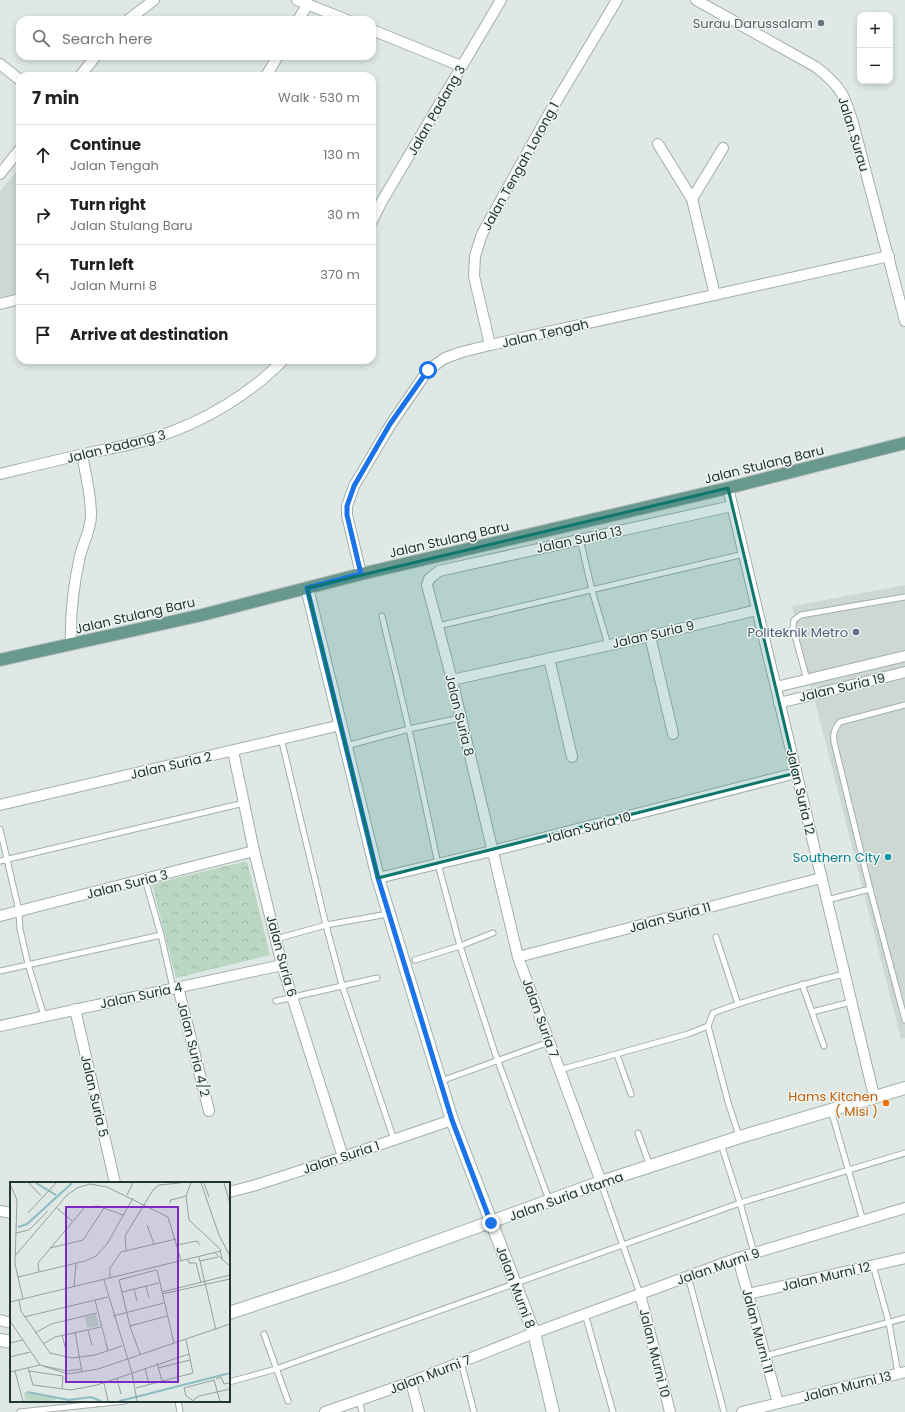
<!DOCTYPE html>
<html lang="en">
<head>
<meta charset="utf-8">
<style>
  body { margin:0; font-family:Poppins,sans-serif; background:#f6f6f6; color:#202124 }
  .controls { position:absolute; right:12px; top:12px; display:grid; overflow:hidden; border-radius:8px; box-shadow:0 2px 6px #0003 }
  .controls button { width:36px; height:36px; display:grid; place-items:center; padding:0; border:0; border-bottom:1px solid #e0e0e0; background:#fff; color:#202124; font:20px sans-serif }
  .stop { position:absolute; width:12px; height:12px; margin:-9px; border:3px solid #1a73e8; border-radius:50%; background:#fff }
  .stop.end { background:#1a73e8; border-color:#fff; box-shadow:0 1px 4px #0008 }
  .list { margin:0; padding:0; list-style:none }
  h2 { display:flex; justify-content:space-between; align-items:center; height:52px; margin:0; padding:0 16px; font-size:17px }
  h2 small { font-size:13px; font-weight:400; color:#757577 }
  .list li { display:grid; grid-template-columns:26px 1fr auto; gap:12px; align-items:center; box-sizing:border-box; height:60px; padding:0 16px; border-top:1px solid #e0e0e0 }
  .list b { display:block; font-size:15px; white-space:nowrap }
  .list p { margin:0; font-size:13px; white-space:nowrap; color:#757577 }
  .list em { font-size:13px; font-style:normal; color:#757577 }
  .icon { flex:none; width:22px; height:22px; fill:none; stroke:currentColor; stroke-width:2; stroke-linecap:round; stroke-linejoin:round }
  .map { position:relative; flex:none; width:905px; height:1412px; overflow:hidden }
  .search { position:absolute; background:#fff; box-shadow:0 2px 6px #0003; left:16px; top:16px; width:360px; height:44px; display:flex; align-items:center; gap:10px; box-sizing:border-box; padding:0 14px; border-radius:12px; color:#757577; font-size:15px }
  .panel { position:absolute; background:#fff; box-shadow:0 2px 6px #0003; left:16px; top:72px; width:360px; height:292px; border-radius:12px }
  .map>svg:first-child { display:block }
  .built { fill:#cdd8d3 }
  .park { fill:url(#park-crowns) }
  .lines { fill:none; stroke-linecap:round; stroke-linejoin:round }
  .lane-casing { stroke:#a3afab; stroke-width:7 }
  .street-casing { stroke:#a3afab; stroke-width:12 }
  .secondary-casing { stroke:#a0b2ac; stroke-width:14 }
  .primary-casing { stroke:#bdc3c1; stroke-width:14 }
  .lane { stroke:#fff; stroke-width:5 }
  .street { stroke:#fff; stroke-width:10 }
  .secondary { stroke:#fff; stroke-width:12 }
  .primary { stroke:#69988e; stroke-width:12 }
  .route { stroke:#1a73e8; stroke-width:5 }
  .marked { fill:#0f766e; fill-opacity:0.2; stroke:#0f766e; stroke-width:3; stroke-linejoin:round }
  .worship-dot { fill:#6b7280; stroke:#eff5f2; stroke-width:1.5 }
  .service-dot { fill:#5c6f8a; stroke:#eff5f2; stroke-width:1.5 }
  .culture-dot { fill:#0f9aa8; stroke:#eff5f2; stroke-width:1.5 }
  .food-dot { fill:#e8710a; stroke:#eff5f2; stroke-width:1.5 }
  .labels { text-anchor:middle; stroke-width:3; stroke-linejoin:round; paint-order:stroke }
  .worship-label { font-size:13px; fill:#5b616d; stroke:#eff5f2; text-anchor:end }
  .street-label { font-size:13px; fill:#223631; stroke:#eff5f2 }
  .service-label { font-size:13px; fill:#4e5e75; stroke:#eff5f2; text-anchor:end }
  .culture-label { font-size:13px; fill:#0d838f; stroke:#eff5f2; text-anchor:end }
  .food-label { font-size:13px; fill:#c56008; stroke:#eff5f2; text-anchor:end }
  .inset-river { fill:none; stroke:#8dbcc7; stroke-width:2 }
  .inset-road { fill:none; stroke:#93a19c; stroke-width:1 }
  .view { fill:#7b2cbf; fill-opacity:0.15; stroke:#7b2cbf; stroke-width:2 }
  .inset-edge { fill:none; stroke:#223631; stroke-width:2 }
</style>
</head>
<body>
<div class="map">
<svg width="905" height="1412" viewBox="0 0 905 1412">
  <defs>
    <pattern id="park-crowns" width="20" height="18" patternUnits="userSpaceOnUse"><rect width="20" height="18" fill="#bad7c3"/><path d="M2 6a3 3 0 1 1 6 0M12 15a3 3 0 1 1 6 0" fill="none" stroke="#a0b9a8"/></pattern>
  </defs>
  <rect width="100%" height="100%" fill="#dfe8e4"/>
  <g class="built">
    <path d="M20,167V293L0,297V191Z"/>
    <path d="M905,585V1038L901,1039L796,626L792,606Z"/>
  </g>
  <path class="park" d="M247,861L270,955L176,978L152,884Z"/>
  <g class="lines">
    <defs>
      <g id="lane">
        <path d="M580,539L592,590L608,645"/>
        <path d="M382,616L409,729L438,864L460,946L495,1053L549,1200"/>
        <path d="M438,626L744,554"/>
        <path d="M807,680L793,628L794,620L801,615L905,597"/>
        <path d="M905,705L840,722C834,729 833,734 834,742L870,889L905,1020"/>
        <path d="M281,738L326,925L342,985L394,1140"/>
        <path d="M346,746L409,729L460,718"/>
        <path d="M0,829L19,911L20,929L28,964L44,1016"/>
        <path d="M0,861L244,803"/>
        <path d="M145,879L161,935L173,988"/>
        <path d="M827,900L870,889"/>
        <path d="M716,937L738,1004"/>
        <path d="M276,939L326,925L388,914"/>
        <path d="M415,960L460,946L493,933"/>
        <path d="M0,971L161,935"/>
        <path d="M802,984L824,1046"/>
        <path d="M276,1001L377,978"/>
        <path d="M812,1012L851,1002"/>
        <path d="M708,1026L728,1102L739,1136"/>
        <path d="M617,1055L631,1094"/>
        <path d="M559,1070L688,1034L708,1026L713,1013C756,997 800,985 844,974"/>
        <path d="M441,1081L549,1042"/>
        <path d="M831,1110L863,1221"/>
        <path d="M638,1133L650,1166"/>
        <path d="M721,1144L740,1203L754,1253"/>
        <path d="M601,1183L640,1294"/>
        <path d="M873,1265L889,1323L898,1373"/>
        <path d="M688,1276L724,1412"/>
        <path d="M585,1314L613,1412"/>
        <path d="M264,1334L288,1401"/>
        <path d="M765,1356L905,1318"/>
        <path d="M461,1362L474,1412"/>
        <path d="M229,1382L276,1369L740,1203L905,1153"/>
        <path d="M359,1400L362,1412"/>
        <path d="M178,1401L180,1412"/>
        <path d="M20,1412L125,1401"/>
      </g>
      <g id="street">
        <path d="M297,0L347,20"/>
        <path d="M696,0L816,67C842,87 845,96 854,127L905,321"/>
        <path d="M128,20L154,0"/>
        <path d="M298,20L308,4"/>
        <path d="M372,30L461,66"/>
        <path d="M0,64L20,80"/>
        <path d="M80,76L96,56"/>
        <path d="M266,76L278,56"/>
        <path d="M658,144L692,199L715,295"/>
        <path d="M0,174L20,149"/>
        <path d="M692,199L723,148"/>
        <path d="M372,221L382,201L501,0"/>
        <path d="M0,304L20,299"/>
        <path d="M490,345L474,276L475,256L482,234L550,112L617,0"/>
        <path d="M0,474C33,466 65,458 98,451C118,447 140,443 160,436C204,421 251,394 283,360"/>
        <path d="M728,488L874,1096"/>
        <path d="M361,574L347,515V506L354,486L391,424L428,370L445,358L462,352L490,345L889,256"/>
        <path d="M650,636L673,734"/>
        <path d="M71,644C70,613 73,587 80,556C83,543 91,530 91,515C91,495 86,475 82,455"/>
        <path d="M549,658L572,757"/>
        <path d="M452,680L650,636L757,610"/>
        <path d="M776,687L905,656"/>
        <path d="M779,703L905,672"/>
        <path d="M233,751L254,851L282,965L343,1157"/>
        <path d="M0,805L341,725"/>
        <path d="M378,878L492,851L796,773"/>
        <path d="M0,916L254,851"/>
        <path d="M518,957L821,878"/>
        <path d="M178,987L209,1111"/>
        <path d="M75,1009L115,1183"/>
        <path d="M0,1026L282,965"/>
        <path d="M601,1182L518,957L452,680L427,585L429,579L439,571L732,506"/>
        <path d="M229,1192L256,1185L343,1157L452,1120"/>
        <path d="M0,1211L11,1213"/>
        <path d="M738,1258L778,1403"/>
        <path d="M640,1294L670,1412"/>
        <path d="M748,1294L905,1258"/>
        <path d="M0,1320L11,1323"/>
        <path d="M411,1382L419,1412"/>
        <path d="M325,1412L411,1382L534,1333L738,1258L905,1208"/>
        <path d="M742,1412L905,1372"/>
      </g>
      <g id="secondary">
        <path d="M307,588L378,878L452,1120L534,1333L553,1412"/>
        <path d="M229,1313L341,1276L601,1182L740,1137L905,1088"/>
        <path d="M0,1340L11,1342"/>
      </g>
      <path id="primary" d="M0,660L202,615L361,574L728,488L905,443"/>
    </defs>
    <use href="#lane" class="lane-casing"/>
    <use href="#street" class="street-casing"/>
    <use href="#secondary" class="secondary-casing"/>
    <use href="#primary" class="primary-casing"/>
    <use href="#lane" class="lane"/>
    <use href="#street" class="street"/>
    <use href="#secondary" class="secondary"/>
    <use href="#primary" class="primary"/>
  </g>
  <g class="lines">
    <path class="route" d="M428,370L390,424L354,486L347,506V515L361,574L307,588L378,878L452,1120L491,1223"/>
  </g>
  <path class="marked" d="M728,488L796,773L378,878L307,588Z"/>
  <circle class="worship-dot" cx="821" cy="23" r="4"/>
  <circle class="service-dot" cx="856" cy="632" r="4"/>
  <circle class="culture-dot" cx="888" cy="857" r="4"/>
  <circle class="food-dot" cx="886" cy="1103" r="4"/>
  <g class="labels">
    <g class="worship-label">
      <text x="813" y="28">Surau Darussalam</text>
    </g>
    <g class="street-label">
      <text transform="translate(436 110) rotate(-60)" y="5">Jalan Padang 3</text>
      <text transform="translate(854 134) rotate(73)" y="5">Jalan Surau</text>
      <text transform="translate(520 166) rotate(-61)" y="5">Jalan Tengah Lorong 1</text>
      <text transform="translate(545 333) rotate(-13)" y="5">Jalan Tengah</text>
      <text transform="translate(116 446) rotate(-14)" y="5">Jalan Padang 3</text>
      <text transform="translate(764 464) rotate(-14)" y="5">Jalan Stulang Baru</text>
      <text transform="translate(449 539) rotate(-13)" y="5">Jalan Stulang Baru</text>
      <text transform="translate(579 539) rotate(-12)" y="5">Jalan Suria 13</text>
      <text transform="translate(135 615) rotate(-13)" y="5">Jalan Stulang Baru</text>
      <text transform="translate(653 634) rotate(-13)" y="5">Jalan Suria 9</text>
      <text transform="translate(842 687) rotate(-13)" y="5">Jalan Suria 19</text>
      <text transform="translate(460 715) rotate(76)" y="5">Jalan Suria 8</text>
      <text transform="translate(171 765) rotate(-13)" y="5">Jalan Suria 2</text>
      <text transform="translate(801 792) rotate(77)" y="5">Jalan Suria 12</text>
      <text transform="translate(588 827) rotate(-15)" y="5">Jalan Suria 10</text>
      <text transform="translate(127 884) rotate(-14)" y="5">Jalan Suria 3</text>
      <text transform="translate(670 917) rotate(-15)" y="5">Jalan Suria 11</text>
      <text transform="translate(282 956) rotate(75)" y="5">Jalan Suria 6</text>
      <text transform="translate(141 995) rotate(-12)" y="5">Jalan Suria 4</text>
      <text transform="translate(541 1018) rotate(70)" y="5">Jalan Suria 7</text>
      <text transform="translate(194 1049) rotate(76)" y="5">Jalan Suria 4/2</text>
      <text transform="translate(95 1096) rotate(77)" y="5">Jalan Suria 5</text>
      <text transform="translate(341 1157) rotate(-18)" y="5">Jalan Suria 1</text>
      <text transform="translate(566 1196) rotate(-20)" y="5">Jalan Suria Utama</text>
      <text transform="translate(718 1266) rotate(-19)" y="5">Jalan Murni 9</text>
      <text transform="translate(826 1276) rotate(-13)" y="5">Jalan Murni 12</text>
      <text transform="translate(516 1287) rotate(69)" y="5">Jalan Murni 8</text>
      <text transform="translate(758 1331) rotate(75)" y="5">Jalan Murni 11</text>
      <text transform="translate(655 1353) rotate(76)" y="5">Jalan Murni 10</text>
      <text transform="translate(430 1374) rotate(-21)" y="5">Jalan Murni 7</text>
      <text transform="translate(847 1386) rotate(-14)" y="5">Jalan Murni 13</text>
    </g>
    <g class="service-label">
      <text x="848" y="637">Politeknik Metro</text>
    </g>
    <g class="culture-label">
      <text x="880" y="862">Southern City</text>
    </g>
    <g class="food-label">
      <text x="878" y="1101">Hams Kitchen<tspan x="878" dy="15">( Misi )</tspan></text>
    </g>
  </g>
  <g transform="translate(10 1182)">
    <rect width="220" height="220" fill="#dfe8e4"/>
    <path d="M86,132L89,144L77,146L75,135ZM14,210L47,216V217L43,219H15Z" fill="#bad7c3"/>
    <path class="inset-river" d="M26,1L46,13M8,45L17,42L62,1M17,210L59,218L81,215L91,219M122,216L220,191M109,219L122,216"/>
    <path class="inset-road" d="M19,1L31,14M181,1L176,14L179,38L210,67L212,77M191,1L209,53L220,74M194,1L199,15M214,1L220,22M0,2L7,18L5,82L13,117M117,13L123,1M160,21L161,18L176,14M47,26L62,39M18,31L46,1M137,43L144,62M6,51L19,48L38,29M167,63L187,59L190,63M40,66L73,58L94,26M116,68L115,54L143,8L149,3L170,1M205,71L220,84M5,74L57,13L67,6L80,2L97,5L158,35L171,78M189,75L206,148M178,78L179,81H186L191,101M190,79L208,75M147,88L164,161M29,90L28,81L75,25L88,24L113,33M8,95L75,79L86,74L97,62L123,16M100,96V86L111,70L166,57M94,98L122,191L127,219M64,104L66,82M136,104L139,116M124,107L127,119M112,110L149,101M152,110L220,93M152,112L220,97M9,118L11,129L40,171L62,176L85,173L112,164M85,118L98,169M0,120L211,69M103,134L154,121M14,135L98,115M0,139L30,183L58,192L88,187L220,142M120,144L157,134M78,148L82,163M65,150L72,190M25,151L41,142L87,131M52,153L56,168M0,161L13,158M33,162L45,155L91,145M130,172L120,144L109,98L146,88M0,175L20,170M147,181L152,199M34,184L57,189L72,187M18,186L23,203L61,208L87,203L179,172M135,186L139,202M148,186L180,178M5,189L13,219M19,189L53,194M0,190L30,183M107,197L111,212M206,197L211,195L214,202L220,201M94,201L98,219M126,206L183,191L176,158M52,207L53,194M182,218L176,214L174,206L204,198L210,219M182,219L189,214L220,207"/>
    <path class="view" d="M56,25H168V200H56Z"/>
    <rect width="220" height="220" class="inset-edge"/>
  </g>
</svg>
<div class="controls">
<button>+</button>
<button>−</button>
</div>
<div class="stop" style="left:428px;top:370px"></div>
<div class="stop end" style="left:491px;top:1223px"></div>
<div class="search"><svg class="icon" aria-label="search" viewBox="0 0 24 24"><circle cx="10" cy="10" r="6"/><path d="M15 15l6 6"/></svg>Search here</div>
<section class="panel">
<h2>7 min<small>Walk · 530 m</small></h2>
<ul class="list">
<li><svg class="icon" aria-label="ahead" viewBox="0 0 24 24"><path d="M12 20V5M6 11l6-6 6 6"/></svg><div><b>Continue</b><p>Jalan Tengah</p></div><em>130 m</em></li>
<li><svg class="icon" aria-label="right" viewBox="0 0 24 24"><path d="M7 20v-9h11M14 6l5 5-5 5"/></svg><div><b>Turn right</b><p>Jalan Stulang Baru</p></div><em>30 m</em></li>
<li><svg class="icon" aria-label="left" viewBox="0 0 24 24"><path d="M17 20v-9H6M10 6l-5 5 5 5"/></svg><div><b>Turn left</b><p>Jalan Murni 8</p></div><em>370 m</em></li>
<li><svg class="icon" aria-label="arrive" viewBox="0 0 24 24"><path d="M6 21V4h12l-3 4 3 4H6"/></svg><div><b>Arrive at destination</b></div></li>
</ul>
</section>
</div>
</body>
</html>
